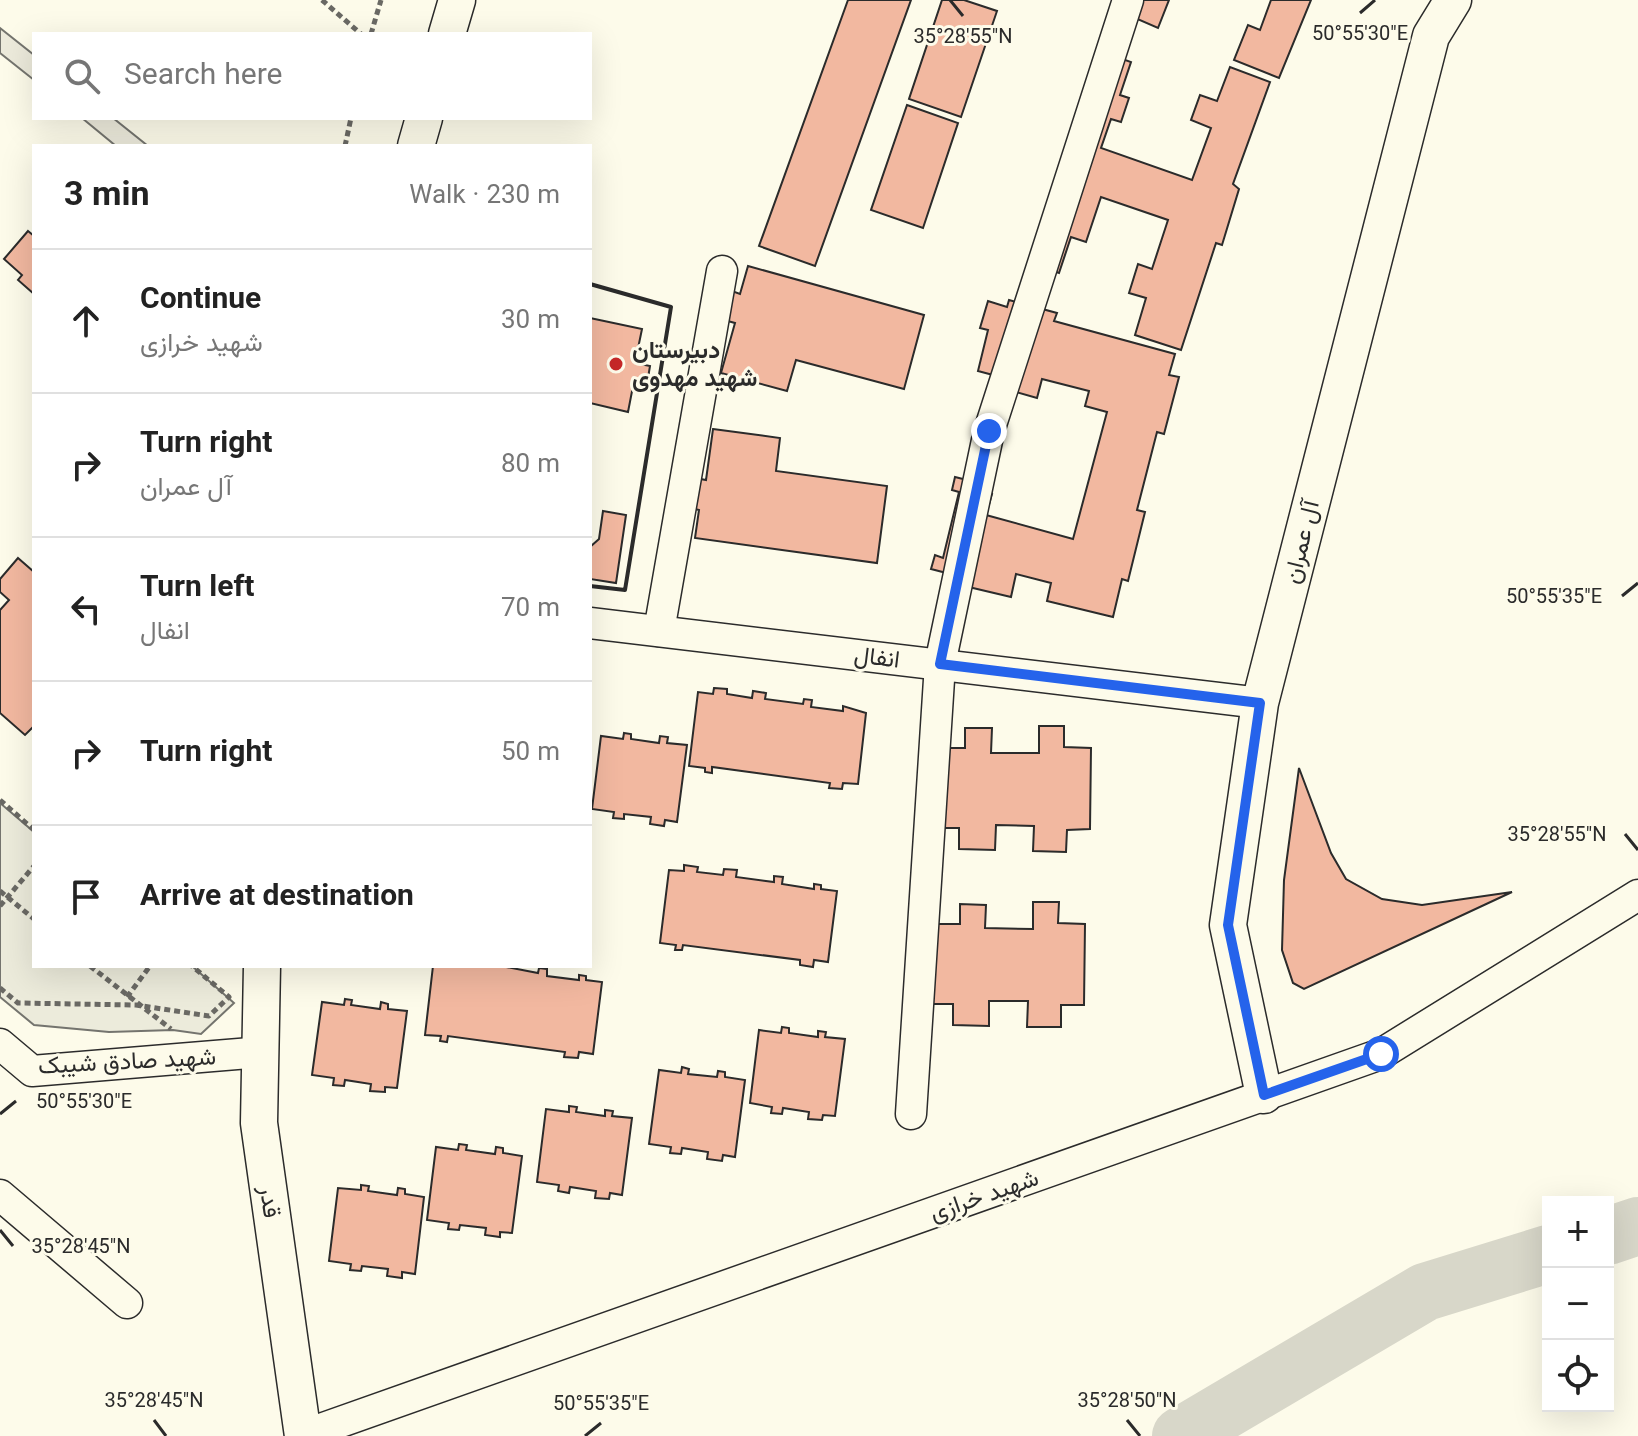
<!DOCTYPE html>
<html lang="en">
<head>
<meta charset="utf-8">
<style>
  body { margin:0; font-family:Georgia,Vazirmatn,serif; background:#f6f6f6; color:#222 }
  .controls { position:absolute; right:24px; bottom:24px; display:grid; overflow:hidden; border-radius:0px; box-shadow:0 8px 32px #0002 }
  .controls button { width:72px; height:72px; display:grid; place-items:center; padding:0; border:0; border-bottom:2px solid #e0e0e0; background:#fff; color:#222; font:40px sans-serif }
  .stop { position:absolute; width:24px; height:24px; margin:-18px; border:6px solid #2563eb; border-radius:50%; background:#fff }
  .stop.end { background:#2563eb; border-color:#fff; box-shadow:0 2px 8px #0008 }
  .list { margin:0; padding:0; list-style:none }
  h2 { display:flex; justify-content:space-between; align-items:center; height:104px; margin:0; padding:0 32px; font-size:34px }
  h2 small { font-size:26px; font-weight:400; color:#767676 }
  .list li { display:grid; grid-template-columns:52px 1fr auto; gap:24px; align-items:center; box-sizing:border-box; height:144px; padding:0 32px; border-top:2px solid #e0e0e0 }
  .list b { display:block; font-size:30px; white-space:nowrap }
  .list p { margin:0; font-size:26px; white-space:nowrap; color:#767676 }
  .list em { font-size:26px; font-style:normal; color:#767676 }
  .icon { flex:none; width:44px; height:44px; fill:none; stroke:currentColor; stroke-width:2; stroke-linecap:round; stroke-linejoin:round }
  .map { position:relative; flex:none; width:1638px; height:1436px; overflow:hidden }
  .search { position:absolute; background:#fff; box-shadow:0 8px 32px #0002; left:32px; top:32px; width:560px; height:88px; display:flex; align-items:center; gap:20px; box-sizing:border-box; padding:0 28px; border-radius:0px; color:#767676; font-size:30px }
  .panel { position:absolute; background:#fff; box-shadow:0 8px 32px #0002; left:32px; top:144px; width:560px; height:824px; border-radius:0px }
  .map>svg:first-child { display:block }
  .green { fill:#ecebdb; stroke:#74746e; stroke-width:2 }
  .parking { fill:#eceadb; stroke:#74746e; stroke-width:2 }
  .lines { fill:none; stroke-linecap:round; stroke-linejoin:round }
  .river { stroke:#d8d7c9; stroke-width:58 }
  .building { fill:#f2b8a0; stroke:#2b2b2b; stroke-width:2 }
  .minor-casing { stroke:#2b2b2b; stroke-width:33 }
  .tertiary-casing { stroke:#2b2b2b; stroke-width:39 }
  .path { stroke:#6a6964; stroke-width:5; stroke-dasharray:6 4; stroke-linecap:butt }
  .minor { stroke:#fdfbea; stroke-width:30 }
  .tertiary { stroke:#fdfbea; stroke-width:36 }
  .wall { stroke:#2b2b2b; stroke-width:4 }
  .route { stroke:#2563eb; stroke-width:10 }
  .ticks { fill:none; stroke:#2b2b2b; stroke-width:3 }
  .poi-dot { fill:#c62828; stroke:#fdfbea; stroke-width:3 }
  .labels { text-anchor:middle; stroke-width:6; stroke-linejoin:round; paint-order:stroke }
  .poi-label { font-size:24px; font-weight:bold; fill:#2b2b2b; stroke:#fdfbea; text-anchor:start }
  .street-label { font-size:24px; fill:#2b2b2b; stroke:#fdfbea }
  .ticks-label { font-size:20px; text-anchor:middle; fill:#2b2b2b; stroke:#fdfbea; stroke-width:6; stroke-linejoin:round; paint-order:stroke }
</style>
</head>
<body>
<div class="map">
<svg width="1638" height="1436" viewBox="0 0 1638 1436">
  <rect width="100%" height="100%" fill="#fdfbea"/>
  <path class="green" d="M0,803L34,832V966H192L234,1003L201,1034L173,1030L109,1032L34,1025L0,997Z"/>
  <g class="parking">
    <path d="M0,28L34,55V80L0,53Z"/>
    <path d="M82,118H113L148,146H116Z"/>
  </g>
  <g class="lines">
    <g class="river">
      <path d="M1608,1236L1638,1226"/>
      <path d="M1181,1436L1425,1292L1548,1254"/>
    </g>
  </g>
  <g class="building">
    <path d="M848,0H911L815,266L759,246Z"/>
    <path d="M942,0H964L997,11L961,117L909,99Z"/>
    <path d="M1115,0H1169L1158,28L1112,8Z"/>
    <path d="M1271,0H1311L1279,78L1234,60L1248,25L1260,30Z"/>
    <path d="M1100,51L1131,62L1120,95L1129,98L1121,122L1111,119L1101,148L1192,180L1211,128L1191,120L1200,95L1217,101L1230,67L1270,82L1233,184L1239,189L1222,245L1216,243L1181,350L1135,335L1146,298L1129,293L1138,264L1152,269L1168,220L1101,197L1086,242L1071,237L1059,273L1030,263Z"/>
    <path d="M907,105L958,123L923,228L871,210Z"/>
    <path d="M28,231L34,236V294L18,280L22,275L4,259Z"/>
    <path d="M748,266L924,315L904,389L796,360L787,391L721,373L735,323L724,320L732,291L740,294Z"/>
    <path d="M1009,300L1057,313L1054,321L1175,354L1169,375L1179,377L1164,434L1157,432L1137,510L1145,512L1128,581L1122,579L1113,617L1047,601L1051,583L1016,574L1011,597L956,584L958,576L931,569L935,555L943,558L959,492L952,490L955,477L983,484L982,491L992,494L986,515L1073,539L1107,412L1085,406L1089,391L1042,379L1037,398L991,385L993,375L978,371L988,330L980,328L988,301L1007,307Z"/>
    <path d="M590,318L642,329L635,363L650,366L647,384L634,381L628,412L590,403Z"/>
    <path d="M713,429L780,438L776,471L887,486L877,563L695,538L699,510L691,508L695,478L706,480Z"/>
    <path d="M603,511L626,515L616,583L590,579V547L599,539Z"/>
    <path d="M18,558L34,572V726L25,735L0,713V610L9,600L0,592V579Z"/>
    <path d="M714,688L727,689V694L752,698L753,691L766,693L765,699L803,704L804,699L812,700L811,707L843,711V706L866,713L858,784L843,783L842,789L829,788L830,783L712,767V773L705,772V768L689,766L698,692L713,694Z"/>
    <path d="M1039,726H1064V747L1091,748L1090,829L1067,830L1066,852L1033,851L1034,826L996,825L995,850L959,849V828H936V748H965V728H992L991,753H1039Z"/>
    <path d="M624,733L631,734V739L659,743L660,736L668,737L667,743L687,745L677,822L665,820L664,826L650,824L651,817L624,814V819L613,818L614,812L592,809L601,736L623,739Z"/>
    <path d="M1299,768L1331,853L1346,879L1382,899L1422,905L1512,892L1304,989L1293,983L1282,950L1284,880Z"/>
    <path d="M684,865L698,867L697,872L723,875L724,869L737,870L736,877L774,882V876L783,877L782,884L814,889V884L821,885V889L837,891L828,962L814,960L813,967L800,965V960L683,945L682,950H675L676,945L660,943L669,870L684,871Z"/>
    <path d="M1033,902H1059L1058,923L1085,924L1084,1005H1061V1027H1027L1028,1001H989V1026L953,1025V1004H930L931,924H960V904L986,905L985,928L1033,929Z"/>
    <path d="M433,966H501L538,973L539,968L547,969V976L579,980V975L586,976V980L602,982L593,1054L579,1052L578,1058L564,1057L565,1052L448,1036L447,1042L440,1041L441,1036L425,1035Z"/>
    <path d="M345,999L352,1000L351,1005L380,1009L381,1002L388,1004V1009L407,1011L397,1088L385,1087V1092L370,1091L371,1084L345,1080L344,1086L333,1085L334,1078L312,1075L322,1002L344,1005Z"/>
    <path d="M782,1027L789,1028V1033L818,1037V1031L826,1032L825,1037L845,1039L835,1116L823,1115L822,1120L808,1119L809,1112L783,1108L782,1114L771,1113L772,1107L750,1103L759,1030L781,1033Z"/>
    <path d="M682,1067L689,1069L688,1074L717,1077L718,1071L725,1072V1077L745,1080L735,1157L723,1155L722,1161L707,1159L708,1152L682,1148L681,1154L670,1153L671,1147L649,1144L659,1070L681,1073Z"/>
    <path d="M569,1106L577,1107L576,1112L605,1116V1110L613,1111L612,1116L632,1118L622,1195L610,1193L609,1199L595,1198L596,1191L570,1187L569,1193L558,1191L559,1185L537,1182L546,1109L569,1112Z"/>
    <path d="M459,1144L467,1145L466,1150L495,1154L496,1147L503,1148V1153L522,1156L512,1233L500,1232V1237L485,1235L486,1228L460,1225L459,1230L448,1229L449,1223L427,1220L436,1147L458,1150Z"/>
    <path d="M361,1185L369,1186L368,1191L397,1195L398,1188L405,1189V1194L424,1197L415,1274L402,1272V1278L387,1276L388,1269L362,1266L361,1271L350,1270L351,1264L329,1261L338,1188L361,1190Z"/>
  </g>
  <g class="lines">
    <defs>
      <g id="minor">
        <path d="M590,623L1260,703"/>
        <path d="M659,631L722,271"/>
        <path d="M0,1044L32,1071L262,1052"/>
        <path d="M911,1114L940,664L989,431L1128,0"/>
        <path d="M0,1195L127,1303"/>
        <path d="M301,1436L1381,1054L1638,895"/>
      </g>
      <g id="tertiary">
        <path d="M447,34L457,0"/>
        <path d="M416,146L424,118"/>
        <path d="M262,966L259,1123L303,1436"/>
        <path d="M1264,1095L1228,925L1260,703L1431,36L1453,0"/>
      </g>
    </defs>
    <use href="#minor" class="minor-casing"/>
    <use href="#tertiary" class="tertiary-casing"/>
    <g class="path">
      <path d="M322,0L361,34"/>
      <path d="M371,34L381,0"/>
      <path d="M345,146L351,118"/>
      <path d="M0,800L34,830"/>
      <path d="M0,891L34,919"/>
      <path d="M0,906L34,866"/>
      <path d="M90,966L171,1029"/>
      <path d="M0,988L18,1003L136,1005L209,1016L229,997L192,966"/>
      <path d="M127,997L150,966"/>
    </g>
    <use href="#minor" class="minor"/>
    <use href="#tertiary" class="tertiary"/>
    <path class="wall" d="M590,284L671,307L625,590L590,586"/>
  </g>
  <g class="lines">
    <path class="route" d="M989,431L940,664L1260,703L1228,925L1264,1095L1381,1054"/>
  </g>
  <path class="ticks" d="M950,0L963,16M1360,13L1375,0M1622,596L1638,583M1625,834L1638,850M0,1114L16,1101M0,1230L13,1246M154,1420L166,1436M1127,1420L1140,1436M585,1436L601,1423"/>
  <circle class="poi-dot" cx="616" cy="364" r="8"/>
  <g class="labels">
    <g class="poi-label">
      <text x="632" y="358">دبیرستان<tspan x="632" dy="28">شهید مهدوی</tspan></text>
    </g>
    <g class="street-label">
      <text transform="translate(1301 542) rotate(-76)" y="8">آل عمران</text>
      <text transform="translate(877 657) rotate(7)" y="8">انفال</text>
      <text transform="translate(127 1061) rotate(-3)" y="8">شهید صادق شیبک</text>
      <text transform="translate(984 1195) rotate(-19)" y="8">شهید خرازی</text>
      <text transform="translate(270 1202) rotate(82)" y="8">قدر</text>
    </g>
  </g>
  <g class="ticks-label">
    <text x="1360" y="40">50°55'30"E</text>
    <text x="963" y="43">35°28'55"N</text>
    <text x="1554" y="603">50°55'35"E</text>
    <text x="1557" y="841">35°28'55"N</text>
    <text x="84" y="1108">50°55'30"E</text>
    <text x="81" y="1253">35°28'45"N</text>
    <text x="154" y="1407">35°28'45"N</text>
    <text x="1127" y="1407">35°28'50"N</text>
    <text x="601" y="1410">50°55'35"E</text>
  </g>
</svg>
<div class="controls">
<button>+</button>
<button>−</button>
<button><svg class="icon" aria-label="locate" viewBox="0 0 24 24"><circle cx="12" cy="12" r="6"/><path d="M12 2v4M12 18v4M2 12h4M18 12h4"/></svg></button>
</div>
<div class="stop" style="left:1381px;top:1054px"></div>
<div class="stop end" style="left:989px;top:431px"></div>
<div class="search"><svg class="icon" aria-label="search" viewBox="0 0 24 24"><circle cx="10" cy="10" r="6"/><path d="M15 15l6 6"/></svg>Search here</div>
<section class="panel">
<h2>3 min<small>Walk · 230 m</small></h2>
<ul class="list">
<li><svg class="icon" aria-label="ahead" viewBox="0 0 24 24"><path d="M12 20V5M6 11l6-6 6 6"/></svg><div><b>Continue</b><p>شهید خرازی</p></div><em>30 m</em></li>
<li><svg class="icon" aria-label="right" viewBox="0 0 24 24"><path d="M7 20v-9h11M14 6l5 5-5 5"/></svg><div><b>Turn right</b><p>آل عمران</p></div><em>80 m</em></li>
<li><svg class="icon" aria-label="left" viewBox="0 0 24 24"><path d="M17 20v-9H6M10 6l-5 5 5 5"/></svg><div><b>Turn left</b><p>انفال</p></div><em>70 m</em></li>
<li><svg class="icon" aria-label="right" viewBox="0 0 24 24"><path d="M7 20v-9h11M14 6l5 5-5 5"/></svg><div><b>Turn right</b></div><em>50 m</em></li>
<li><svg class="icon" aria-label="arrive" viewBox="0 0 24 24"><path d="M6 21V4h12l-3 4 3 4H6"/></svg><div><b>Arrive at destination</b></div></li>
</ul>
</section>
</div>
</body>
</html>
